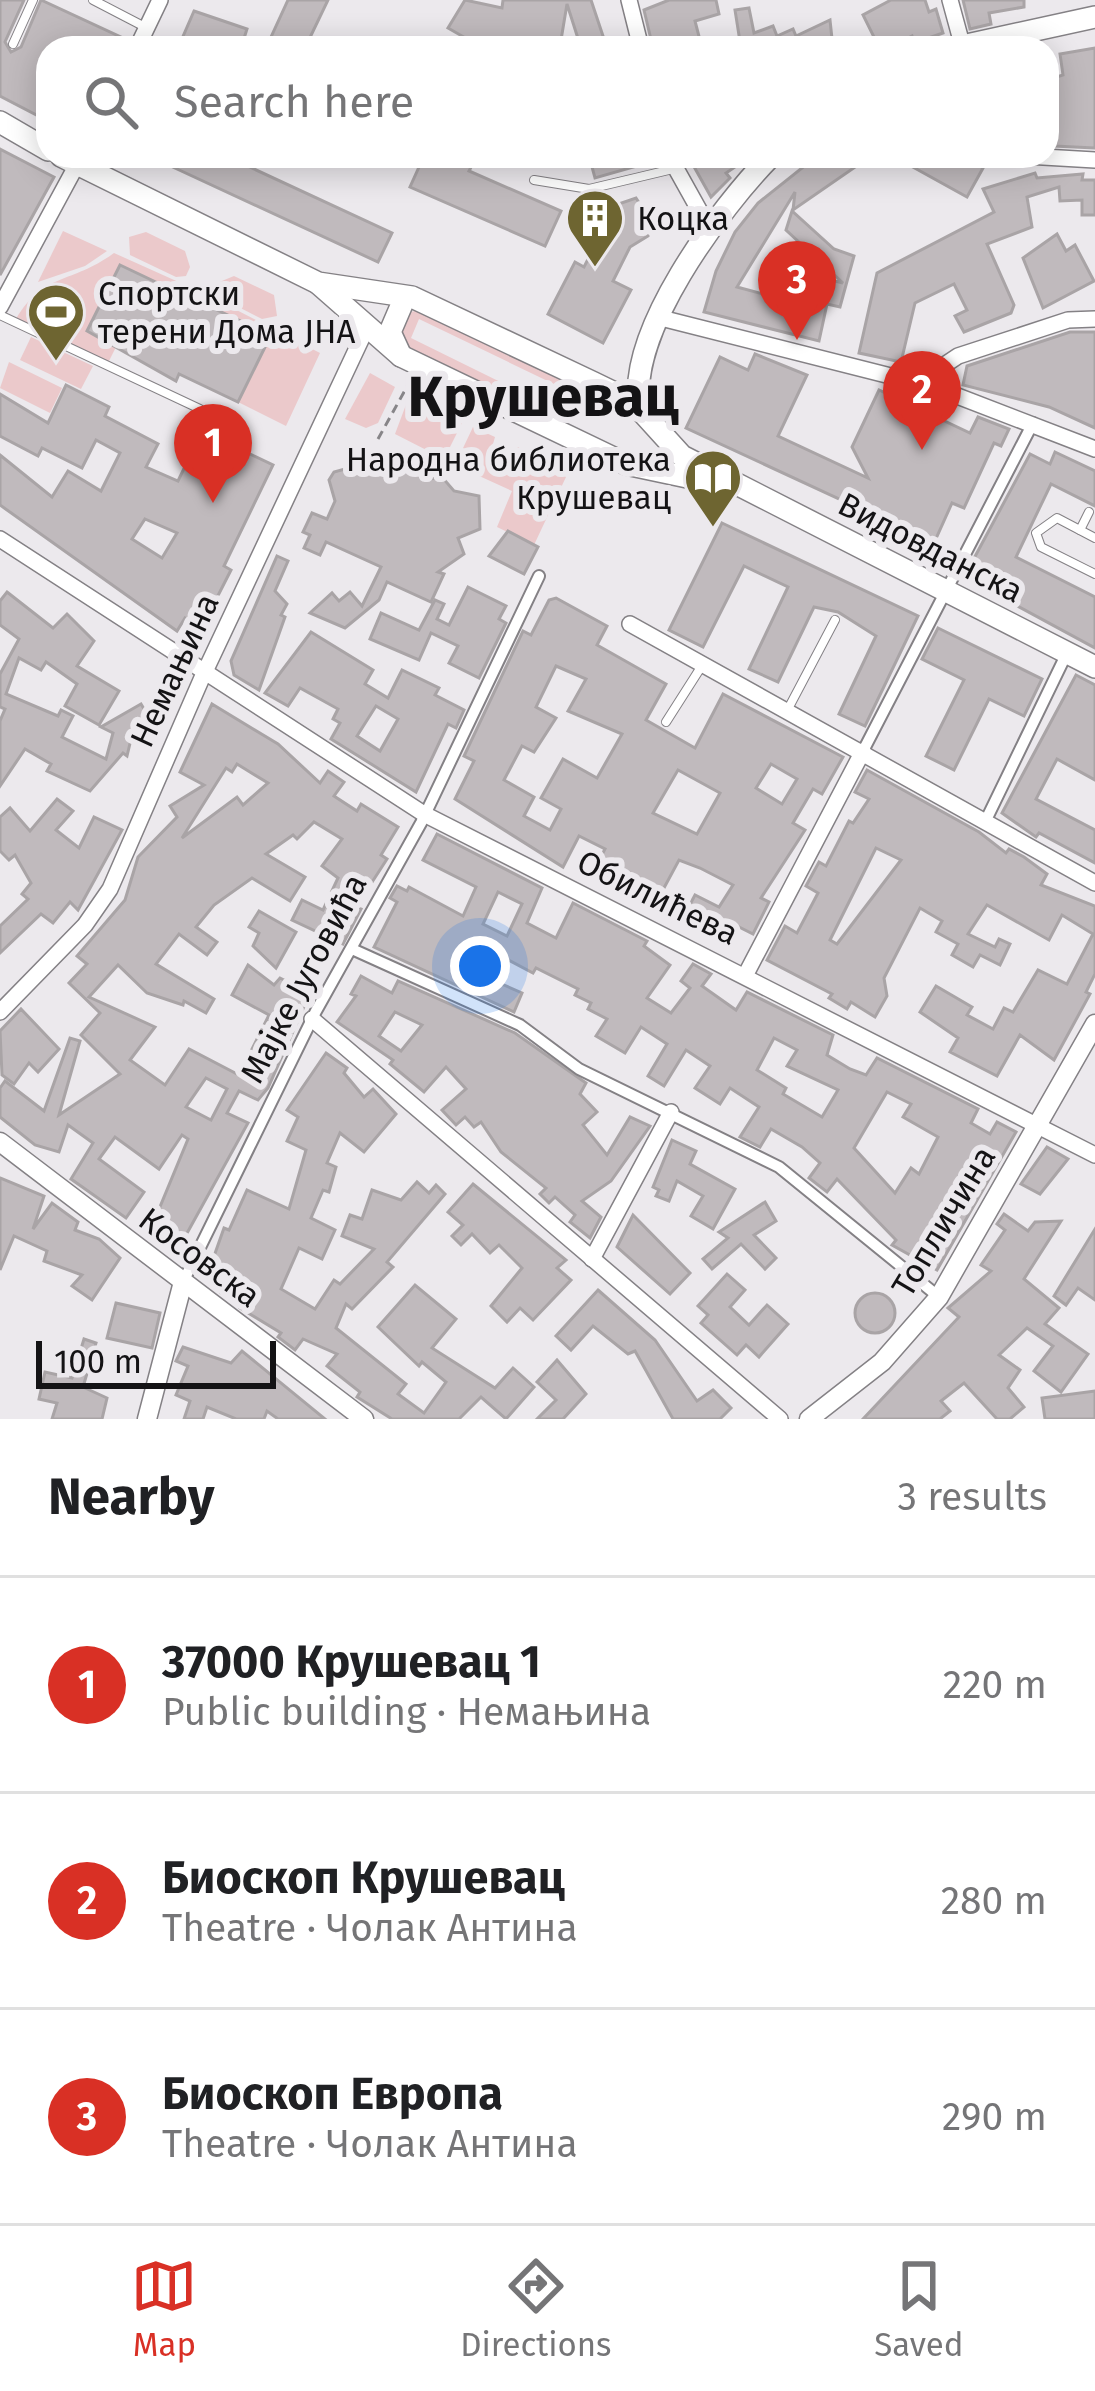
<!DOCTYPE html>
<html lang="en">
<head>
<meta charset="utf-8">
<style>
  body { margin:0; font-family:"Fira Sans",sans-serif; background:#f6f6f6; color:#202124 }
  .scale { position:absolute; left:36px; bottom:30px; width:240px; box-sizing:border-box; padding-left:12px; border:6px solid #141315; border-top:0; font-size:33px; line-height:42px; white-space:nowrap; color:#141315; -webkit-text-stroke:9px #ece9ed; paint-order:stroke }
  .you { position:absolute; left:480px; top:966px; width:42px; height:42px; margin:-30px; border:9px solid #fff; border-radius:50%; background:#1a73e8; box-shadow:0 0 0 18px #1a73e833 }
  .badge { display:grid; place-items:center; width:78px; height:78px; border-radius:50%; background:#d93025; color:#fff; font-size:39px; font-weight:700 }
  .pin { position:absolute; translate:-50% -99px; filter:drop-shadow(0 3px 6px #0008) }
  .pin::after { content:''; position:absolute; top:63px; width:42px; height:36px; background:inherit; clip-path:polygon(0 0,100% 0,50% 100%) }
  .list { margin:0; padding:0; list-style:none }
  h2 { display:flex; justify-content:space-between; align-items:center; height:156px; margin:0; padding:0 48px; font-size:51px }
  h2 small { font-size:39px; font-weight:400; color:#757577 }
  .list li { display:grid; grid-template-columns:78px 1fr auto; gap:36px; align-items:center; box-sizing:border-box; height:216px; padding:0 48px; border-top:3px solid #e0e0e0 }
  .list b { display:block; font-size:45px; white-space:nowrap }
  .list p { margin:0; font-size:39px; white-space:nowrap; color:#757577 }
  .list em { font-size:39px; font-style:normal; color:#757577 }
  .icon { flex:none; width:66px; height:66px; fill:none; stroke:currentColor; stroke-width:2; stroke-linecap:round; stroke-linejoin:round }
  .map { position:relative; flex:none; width:1095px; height:1419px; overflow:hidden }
  .search { position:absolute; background:#fff; box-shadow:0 6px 30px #0003; left:36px; right:36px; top:36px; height:132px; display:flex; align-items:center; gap:30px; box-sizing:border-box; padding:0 42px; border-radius:36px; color:#757577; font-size:45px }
  .sheet { height:804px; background:#fff }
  nav { display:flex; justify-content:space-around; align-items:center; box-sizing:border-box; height:168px; border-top:3px solid #e0e0e0; background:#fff; font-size:33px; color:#757577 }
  nav a { display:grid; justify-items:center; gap:6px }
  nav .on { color:#d93025 }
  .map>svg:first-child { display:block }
  .green { fill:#ebc9cb }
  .building { fill:#c0babd; stroke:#a9a4a6; stroke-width:3; fill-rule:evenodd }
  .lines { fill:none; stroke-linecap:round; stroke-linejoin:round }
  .service-casing { stroke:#848185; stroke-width:10 }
  .pedestrian-casing { stroke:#848185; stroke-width:14 }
  .minor-casing { stroke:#848185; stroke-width:18 }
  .tertiary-casing { stroke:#848185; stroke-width:21 }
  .secondary-casing { stroke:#848185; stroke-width:24 }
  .path { stroke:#878588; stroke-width:3; stroke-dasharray:9 6; stroke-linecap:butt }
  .service { stroke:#fff; stroke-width:8 }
  .pedestrian { stroke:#fff; stroke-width:10 }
  .minor { stroke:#fff; stroke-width:15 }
  .tertiary { stroke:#fff; stroke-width:18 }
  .secondary { stroke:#fff; stroke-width:21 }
  .labels { text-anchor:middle; stroke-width:12; stroke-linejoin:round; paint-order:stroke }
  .poi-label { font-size:33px; fill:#141315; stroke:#ece9ed; text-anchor:start }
  .street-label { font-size:33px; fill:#141315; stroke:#ece9ed }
  .town-label { font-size:57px; font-weight:bold; fill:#141315; stroke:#ece9ed }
</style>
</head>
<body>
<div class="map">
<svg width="1095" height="1419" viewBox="0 0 1095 1419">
  <rect width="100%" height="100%" fill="#ece9ed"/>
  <g class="green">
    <path d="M63,231L107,251L85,266L38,282Z"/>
    <path d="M146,232L185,251L190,267L186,276L176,277L130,255L129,237Z"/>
    <path d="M114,253L183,284L179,293L119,265L87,330L117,345L108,363L16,319C44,272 72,284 114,253Z"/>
    <path d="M234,276L274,295L277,316L262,319L221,298L217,283Z"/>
    <path d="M219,301L320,353L286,426L238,402L271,335L216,309Z"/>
    <path d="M420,310L562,379L558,386L419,319L411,338L549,406L545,413L407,347L395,328L400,314Z"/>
    <path d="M31,337L93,366L81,389L20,360Z"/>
    <path d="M9,362L62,388L50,413L0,388Z"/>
    <path d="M370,373L395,387L378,423L366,428L345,419Z"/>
    <path d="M410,394L434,405L432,410L464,419L444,459L395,434Z"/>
    <path d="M473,427L495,437L493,444L515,454L518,447L566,477L534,545L497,527L512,491L455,465Z"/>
  </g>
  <g class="building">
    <path d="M0,0H24L5,42L11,52L21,47L41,0L125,39L120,48H48V121L0,96Z"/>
    <path d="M288,0H328L305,48H266Z"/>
    <path d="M465,0L502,8L503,0H591L607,48H581L567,4L560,46L465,48L469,40L448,28Z"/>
    <path d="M669,0H716L719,14L695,21L702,48H653L644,10Z"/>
    <path d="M891,0H925L929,12L936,9L943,33L914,43L912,36L890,48H853L874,37L863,15Z"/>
    <path d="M963,0H1024V7L989,13L991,24L970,29Z"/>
    <path d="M749,8L754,33L773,26L777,36L793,29L796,36L830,20L833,48H741L735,10Z"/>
    <path d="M194,11L247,29L241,48H178Z"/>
    <path d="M1095,48V148L1054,146L1052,139L1047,141V80L1063,75L1060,54Z"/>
    <path d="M0,149L54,177L0,275Z"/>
    <path d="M149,156H226L392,233L378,262Z"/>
    <path d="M424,156H477L469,171L561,211L545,246L410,187Z"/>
    <path d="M589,156H657L658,160L595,178Z"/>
    <path d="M688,156H751L726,173L730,178L711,197Z"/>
    <path d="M817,156H871L793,210L795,192L737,287L767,295L776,264L793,269L789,282L816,289L819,277L843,283L786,230L792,211L834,249L854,256L840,307L827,304L819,341L704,312L716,271L735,232L758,203Z"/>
    <path d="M893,156H960L983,168L967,197Z"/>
    <path d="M1035,173L1037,178L1083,174L1082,180H1095V215H1082V200L1060,201L1059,187L1027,197L1032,227L987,244L1014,305L1011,313L964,332L955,316L967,310L954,284L915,303L901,362L859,353L877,273L994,212L983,189Z"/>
    <path d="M636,198L647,215L648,236L630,247L613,281L631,290L603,343L548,314L575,262L584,267L602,232L598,211Z"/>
    <path d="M1057,234L1066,251L1075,245L1094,281L1043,308L1023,258Z"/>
    <path d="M120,265L179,293L183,284L219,301L215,309L271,335L238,402L179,374L176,381L87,331Z"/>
    <path d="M1070,332H1095V428L1049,407L963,385L967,366Z"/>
    <path d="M755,354L807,375L778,436L868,478L852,447L879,390L970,433L978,417L1009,429L1001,446L994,443L964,508L952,503L934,543L686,428L720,357L748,370Z"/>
    <path d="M66,385L109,407L105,416L158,444L146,467L178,481L202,431L273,465L224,566L231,570L202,627L185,618L177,631L0,505V455L52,497L68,471L101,491L120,453L96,440L82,468L42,448L38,456L0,436V394L48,423ZM145,519L177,533L162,558L132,539Z"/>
    <path d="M1055,452L1095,471V506L1051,484L1016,557L1095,597V648L964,577L1030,454L1050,464Z"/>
    <path d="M402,461L420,466L424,480L442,477L454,491L479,496L480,529L458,538L464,554L438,572L444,574L431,602L387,582L379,600L345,628L310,613L332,593L339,601L350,592L362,606L381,567L326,542L320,555L304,548L310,535L303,532L312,513L327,519L335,501L329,480L334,472L370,462L398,468Z"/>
    <path d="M722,523L918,616L865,726L839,714L876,636L838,612L814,607L778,682L749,669L788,587L744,566L703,647L669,630Z"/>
    <path d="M508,531L538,547L524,574L489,556Z"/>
    <path d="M277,556L288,561L275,591L287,604L281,615L285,617L259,690L234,675L231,661Z"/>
    <path d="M468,587L506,606L499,619L506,623L479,678L449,663L458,646L431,633L419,660L370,639L381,613L419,630L435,600L444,604L437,619L449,625Z"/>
    <path d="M7,592L53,628L67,614L94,641L77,666L119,691L99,725L65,706L77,684L46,662L41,670L19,658L6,694L58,716L61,710L73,716L62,737L106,759L113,733L101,727L141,704L158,732L150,743L132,735L127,756L123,753L90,791L47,771L51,764L25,749L0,786V721L5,709L0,707V674L19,639L0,625V601Z"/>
    <path d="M556,598L607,626L597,645L666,684L646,720L695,748L723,694L843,757L822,794L813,789L793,823L805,830L761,898L769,902L753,934L735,925L725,944L681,921L695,895L719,907L733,885L700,868L679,860L658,899L593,872L605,849L579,836L563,867L455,799L474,761L464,756L523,631L531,635L549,600ZM556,666L586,679L568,711L622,734L597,778L563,759L541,798L561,809L550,830L524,816L534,797L504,780L522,746L534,752L556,718L536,707ZM771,764L797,779L782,804L756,788ZM678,770L720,793L697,834L653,813Z"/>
    <path d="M938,628L1042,679L1024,716L989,699L954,770L926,756L964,680L922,659Z"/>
    <path d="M311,632L373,670L365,684L388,698L402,670L439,688L435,695L464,710L456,728L448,724L416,792L331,739L340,723L333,719L338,709L300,688L288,706L265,693ZM376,706L398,719L380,751L357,736Z"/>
    <path d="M1076,675L1095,685V780L1057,759L1036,799L1095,830V863L1039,833L1036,837L1002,813Z"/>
    <path d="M212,704L278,744L320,783L328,771L344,782L334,796L357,811L361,804L398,827L381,855L387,859L356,907L361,909L343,944L292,920L302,900L323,910L338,878L322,866L342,839L314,822L297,839L293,835L266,854L305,877L290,901L252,878L214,905L196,927L217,942L207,955L179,934L156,964L214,999L206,1013L184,1001L183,1005L147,993L118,965L89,997L155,1027L130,1060L165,1085L189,1049L239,1075L269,1015L232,995L248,965L274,985L280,978L310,993L268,1088L258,1100L239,1091L227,1113L248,1123L181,1244L150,1231L188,1139L182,1135L159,1169L115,1137L99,1159L144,1192L126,1218L71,1179L93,1143L68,1125L59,1152L35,1145L0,1117V1088L5,1081L44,1111L70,1038L80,1041L59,1115L120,1074L81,1035L100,1013L69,983L87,964L77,956L125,900L138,857L177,817L170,806L204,785L180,772ZM237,764L268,783L243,805L237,797L182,838L226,768L232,772ZM206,1078L227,1089L211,1120L186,1107Z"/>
    <path d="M867,770L979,832L1006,853L1009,849L1024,857L1047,874L1041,885L1095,906V974L1086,992L1090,994L1054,1060L1020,1035L997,1076L950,1052L958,1038L920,1012L936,986L972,1007L967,1015L993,1029L1004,1008L1013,1012L1038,970L1067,984L1093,934L1062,915L1049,940L987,905L968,934L995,947L999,939L1010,944L1000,965L980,955L973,967L952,955L958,944L936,932L942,921L920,908L884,978L887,996L875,1017L851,1002L847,1009L829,998L832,994L767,960L785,926L797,933L818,893L806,886L813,873L819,862L826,866L849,821L853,823L869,799L855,792ZM876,848L901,860L837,944L830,940Z"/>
    <path d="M57,799L73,811L56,830L79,848L94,817L122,830L78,910L70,902L53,923L41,914L0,953V926L28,899L22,894L31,883L15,855L9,860L0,851V817L10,808L30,831Z"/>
    <path d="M437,834L542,888L527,923L556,938L573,903L647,941L644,946L670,965L647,998L671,1013L690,988L681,981L693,964L711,974L702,986L736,1010L747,992L833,1035L827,1055L850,1069L866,1075L877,1058L978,1109L971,1123L990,1134L997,1122L1016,1132L937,1270L892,1245L896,1240L837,1179L827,1192L809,1178L820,1163L802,1147L771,1129L760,1147L740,1137L759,1107L730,1088L720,1104L695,1088L710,1066L686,1050L664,1086L648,1076L667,1044L641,1027L625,1053L596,1036L607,1019L588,1009L591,1003L575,995L578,989L536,968L533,973L497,954L486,977L522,993L514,1012L374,947L397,902L390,898L397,886L407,891L409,887L463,916L476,887L423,860ZM498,892L522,904L507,936L483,924ZM774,1038L797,1050L787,1066L838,1090L822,1117L783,1094L786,1088L757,1070ZM887,1092L911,1104L903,1117L938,1137L919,1174L911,1168L895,1193L854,1148Z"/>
    <path d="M259,911L296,932L276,968L253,946L259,933L249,927Z"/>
    <path d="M361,976L392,993L398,981L515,1033L586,1083L580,1094L597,1112L583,1125L607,1155L630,1117L650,1126L611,1181L582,1201L601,1217L590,1238L570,1222L575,1215L555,1197L549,1203L540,1194L546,1188L501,1152L481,1122L474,1127L465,1117L456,1125L442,1110L466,1089L446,1067L424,1092L390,1064L393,1060L337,1022L356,996L351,994ZM395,1012L422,1025L401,1051L379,1036Z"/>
    <path d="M21,1009L59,1049L38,1072L29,1063L14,1084L2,1075L0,1031Z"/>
    <path d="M326,1053L347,1068L344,1073L364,1097L373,1089L396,1114L364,1152L340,1133L327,1163L336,1167L329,1192L323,1190L311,1218L335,1230L322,1259L299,1248L281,1289L315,1309L334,1280L340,1284L374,1249L342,1236L350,1215L362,1219L372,1190L401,1200L417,1182L429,1193L436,1185L445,1194L387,1262L393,1267L352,1309L346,1304L336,1328L406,1384L398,1394L424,1413L446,1382L422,1362L419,1366L378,1327L415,1285L456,1319L432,1348L495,1388L513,1368L534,1387L506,1419L481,1397L459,1419H392L357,1397L360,1392L327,1366L337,1354L303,1339L295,1350L278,1337L281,1333L240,1308L243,1303L221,1293L224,1284L207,1276L224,1228L229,1230L247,1190L289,1209L306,1150L287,1141L298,1117L287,1110Z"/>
    <path d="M672,1140L696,1151L690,1164L735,1189L713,1229L691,1216L703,1196L677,1181L669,1201L656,1196L659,1190L653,1187Z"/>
    <path d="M1047,1147L1068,1159L1040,1194L1021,1184Z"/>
    <path d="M0,1178L44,1196L33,1229L52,1203L78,1222L75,1230L99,1239L120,1258L92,1300L72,1286L82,1275L44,1261L47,1251L14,1236L0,1270Z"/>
    <path d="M473,1184L566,1260L557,1268L571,1280L533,1320L520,1308L507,1322L491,1306L522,1268L499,1245L490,1253L472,1234L461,1245L452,1236L463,1225L448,1212Z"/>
    <path d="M765,1202L776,1221L754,1235L776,1258L765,1269L741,1244L712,1269L703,1259L728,1238L719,1232Z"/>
    <path d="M1004,1214L1028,1231L1035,1222L1061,1221L1024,1279L1059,1308L1045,1324L1088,1354L1061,1392L1034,1371L1053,1346L1027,1328L999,1355L1020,1370L1008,1388L1024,1407L1010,1419H997L964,1383L941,1401L950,1411L940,1419H863L959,1317L948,1308L991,1271L981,1265L1005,1230L997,1224Z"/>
    <path d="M633,1215L690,1273L670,1294L617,1247Z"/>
    <path d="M1095,1229V1300L1078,1288L1066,1305L1054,1296Z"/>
    <path d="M727,1274L745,1290L730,1307L749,1325L767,1305L788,1324L759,1357L746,1345L737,1355L701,1323L708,1315L698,1306Z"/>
    <path d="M598,1290L655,1340L697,1401L713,1390L731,1408L720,1419H673L635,1351L628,1354L593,1326L571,1350L556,1336Z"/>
    <circle cx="875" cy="1313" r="20"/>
    <path d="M116,1303L160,1313L152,1348L107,1338Z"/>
    <path d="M84,1339L96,1343L83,1387L107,1398L102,1419H52L57,1403L39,1399L45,1372L72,1378Z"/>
    <path d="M183,1347L231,1363L242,1351L325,1419H278L267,1411L264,1419H236L207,1407L203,1419H184L190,1401L176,1395L188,1366L176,1361Z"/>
    <path d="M557,1360L586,1394L563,1419H537L556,1400L537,1382Z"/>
    <path d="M1095,1391V1419H1045L1042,1398Z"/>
  </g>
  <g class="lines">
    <defs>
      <g id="service">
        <path d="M93,0L145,27"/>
        <path d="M13,44L33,0"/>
        <path d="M534,180L589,189L673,169"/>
        <path d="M0,315L200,409"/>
        <path d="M1080,530L1089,512"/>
        <path d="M1095,538L1057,518L1036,533L1041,547L1095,574"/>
        <path d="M788,709L835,620"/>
        <path d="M666,722L703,664"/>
      </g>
      <g id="pedestrian">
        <path d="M863,751L1033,423"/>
        <path d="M986,820L1067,653"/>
        <path d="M352,949L520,1025L579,1069L779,1167L939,1297"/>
        <path d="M183,1282L316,1011L421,823L539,576"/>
      </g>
      <g id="minor">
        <path d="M629,0L641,48"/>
        <path d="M950,0L962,44"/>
        <path d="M137,48L160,0"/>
        <path d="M669,156L708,226"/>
        <path d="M1026,156L1095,160"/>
        <path d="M0,307L81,157"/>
        <path d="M661,318L934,387L1095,449"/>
        <path d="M934,387L946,364L958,356L1068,320L1095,319"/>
        <path d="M0,539L424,814L1095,1155"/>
        <path d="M630,624L1095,883"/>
        <path d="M746,974L863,751"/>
        <path d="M0,1012L85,925L110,889L201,680L367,327"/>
        <path d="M312,1019L780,1419"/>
        <path d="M592,1259L671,1112"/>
      </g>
      <g id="tertiary">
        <path d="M0,1142L364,1419"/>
        <path d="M147,1419L183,1282"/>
        <path d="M809,1419L882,1362L939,1297L1095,1024"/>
      </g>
      <g id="secondary">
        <path d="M953,48L1095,17"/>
        <path d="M0,122L48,150"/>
        <path d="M61,156L318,283L412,297L594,383L633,402L682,456L1095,667"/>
        <path d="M319,284L401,356L626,464L725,485"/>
        <path d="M401,356L390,332L402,304"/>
        <path d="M640,409C625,334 720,208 771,156"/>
      </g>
    </defs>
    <use href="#service" class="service-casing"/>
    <use href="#pedestrian" class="pedestrian-casing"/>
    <use href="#minor" class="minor-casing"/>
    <use href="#tertiary" class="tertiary-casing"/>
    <use href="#secondary" class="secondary-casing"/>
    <g class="path">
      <path d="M560,413L568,394"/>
      <path d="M378,439L409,383"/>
    </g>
    <use href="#service" class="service"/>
    <use href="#pedestrian" class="pedestrian"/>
    <use href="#minor" class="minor"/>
    <use href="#tertiary" class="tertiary"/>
    <use href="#secondary" class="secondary"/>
  </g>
  <defs>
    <symbol id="building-pin" viewBox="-11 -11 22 30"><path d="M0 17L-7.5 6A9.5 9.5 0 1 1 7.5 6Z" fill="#6e6531" stroke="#ece9ed"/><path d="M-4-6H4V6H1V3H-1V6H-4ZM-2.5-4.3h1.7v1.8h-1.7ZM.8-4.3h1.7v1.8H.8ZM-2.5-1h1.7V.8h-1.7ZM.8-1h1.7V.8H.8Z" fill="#fff"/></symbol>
    <symbol id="stadium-pin" viewBox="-11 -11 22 30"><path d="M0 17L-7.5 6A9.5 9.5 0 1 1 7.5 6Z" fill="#6e6531" stroke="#ece9ed"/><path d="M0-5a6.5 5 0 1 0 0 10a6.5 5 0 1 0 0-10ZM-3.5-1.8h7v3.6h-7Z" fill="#fff"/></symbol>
    <symbol id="library-pin" viewBox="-11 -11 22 30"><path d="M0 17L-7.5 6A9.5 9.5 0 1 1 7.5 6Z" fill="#6e6531" stroke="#ece9ed"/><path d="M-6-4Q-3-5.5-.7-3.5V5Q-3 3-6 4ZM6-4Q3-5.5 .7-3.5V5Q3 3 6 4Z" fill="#fff"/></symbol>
  </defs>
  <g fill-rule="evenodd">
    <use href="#building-pin" x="562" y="185" width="66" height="90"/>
    <use href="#stadium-pin" x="23" y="279" width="66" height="90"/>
    <use href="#library-pin" x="680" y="445" width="66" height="90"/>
  </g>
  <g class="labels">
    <g class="poi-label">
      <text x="637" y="230">Коцка</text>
      <text x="98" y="305">Спортски<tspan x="98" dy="38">терени Дома ЈНА</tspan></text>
      <text x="671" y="471" text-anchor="end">Народна библиотека<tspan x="671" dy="38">Крушевац</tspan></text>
    </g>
    <g class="street-label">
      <text transform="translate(931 547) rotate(27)" y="12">Видовданска</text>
      <text transform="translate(174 670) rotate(-65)" y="12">Немањина</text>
      <text transform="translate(658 897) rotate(26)" y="12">Обилићева</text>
      <text transform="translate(303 978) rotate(-62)" y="12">Мајке Југовића</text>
      <text transform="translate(943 1221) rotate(-59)" y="12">Топличина</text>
      <text transform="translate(200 1257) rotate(37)" y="12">Косовска</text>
    </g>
    <g class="town-label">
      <text x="543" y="416">Крушевац</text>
    </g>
  </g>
</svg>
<div class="scale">100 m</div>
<div class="you"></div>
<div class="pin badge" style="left:213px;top:503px">1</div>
<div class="pin badge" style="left:922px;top:450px">2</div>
<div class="pin badge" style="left:797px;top:340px">3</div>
<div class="search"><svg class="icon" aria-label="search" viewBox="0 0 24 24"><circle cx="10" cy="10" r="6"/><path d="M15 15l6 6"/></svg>Search here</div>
</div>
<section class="sheet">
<h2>Nearby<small>3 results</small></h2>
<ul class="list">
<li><span class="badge">1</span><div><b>37000 Крушевац 1</b><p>Public building · Немањина</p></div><em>220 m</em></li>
<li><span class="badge">2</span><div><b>Биоскоп Крушевац</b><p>Theatre · Чолак Антина</p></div><em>280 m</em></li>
<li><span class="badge">3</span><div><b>Биоскоп Европа</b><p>Theatre · Чолак Антина</p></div><em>290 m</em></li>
</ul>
</section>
<nav>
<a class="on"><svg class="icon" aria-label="map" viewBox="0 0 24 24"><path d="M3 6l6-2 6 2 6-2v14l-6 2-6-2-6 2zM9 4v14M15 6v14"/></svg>Map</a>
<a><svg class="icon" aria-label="directions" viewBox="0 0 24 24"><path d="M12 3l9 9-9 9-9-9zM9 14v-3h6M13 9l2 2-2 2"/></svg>Directions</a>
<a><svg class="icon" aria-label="saved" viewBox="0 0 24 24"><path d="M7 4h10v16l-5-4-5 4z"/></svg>Saved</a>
</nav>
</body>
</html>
